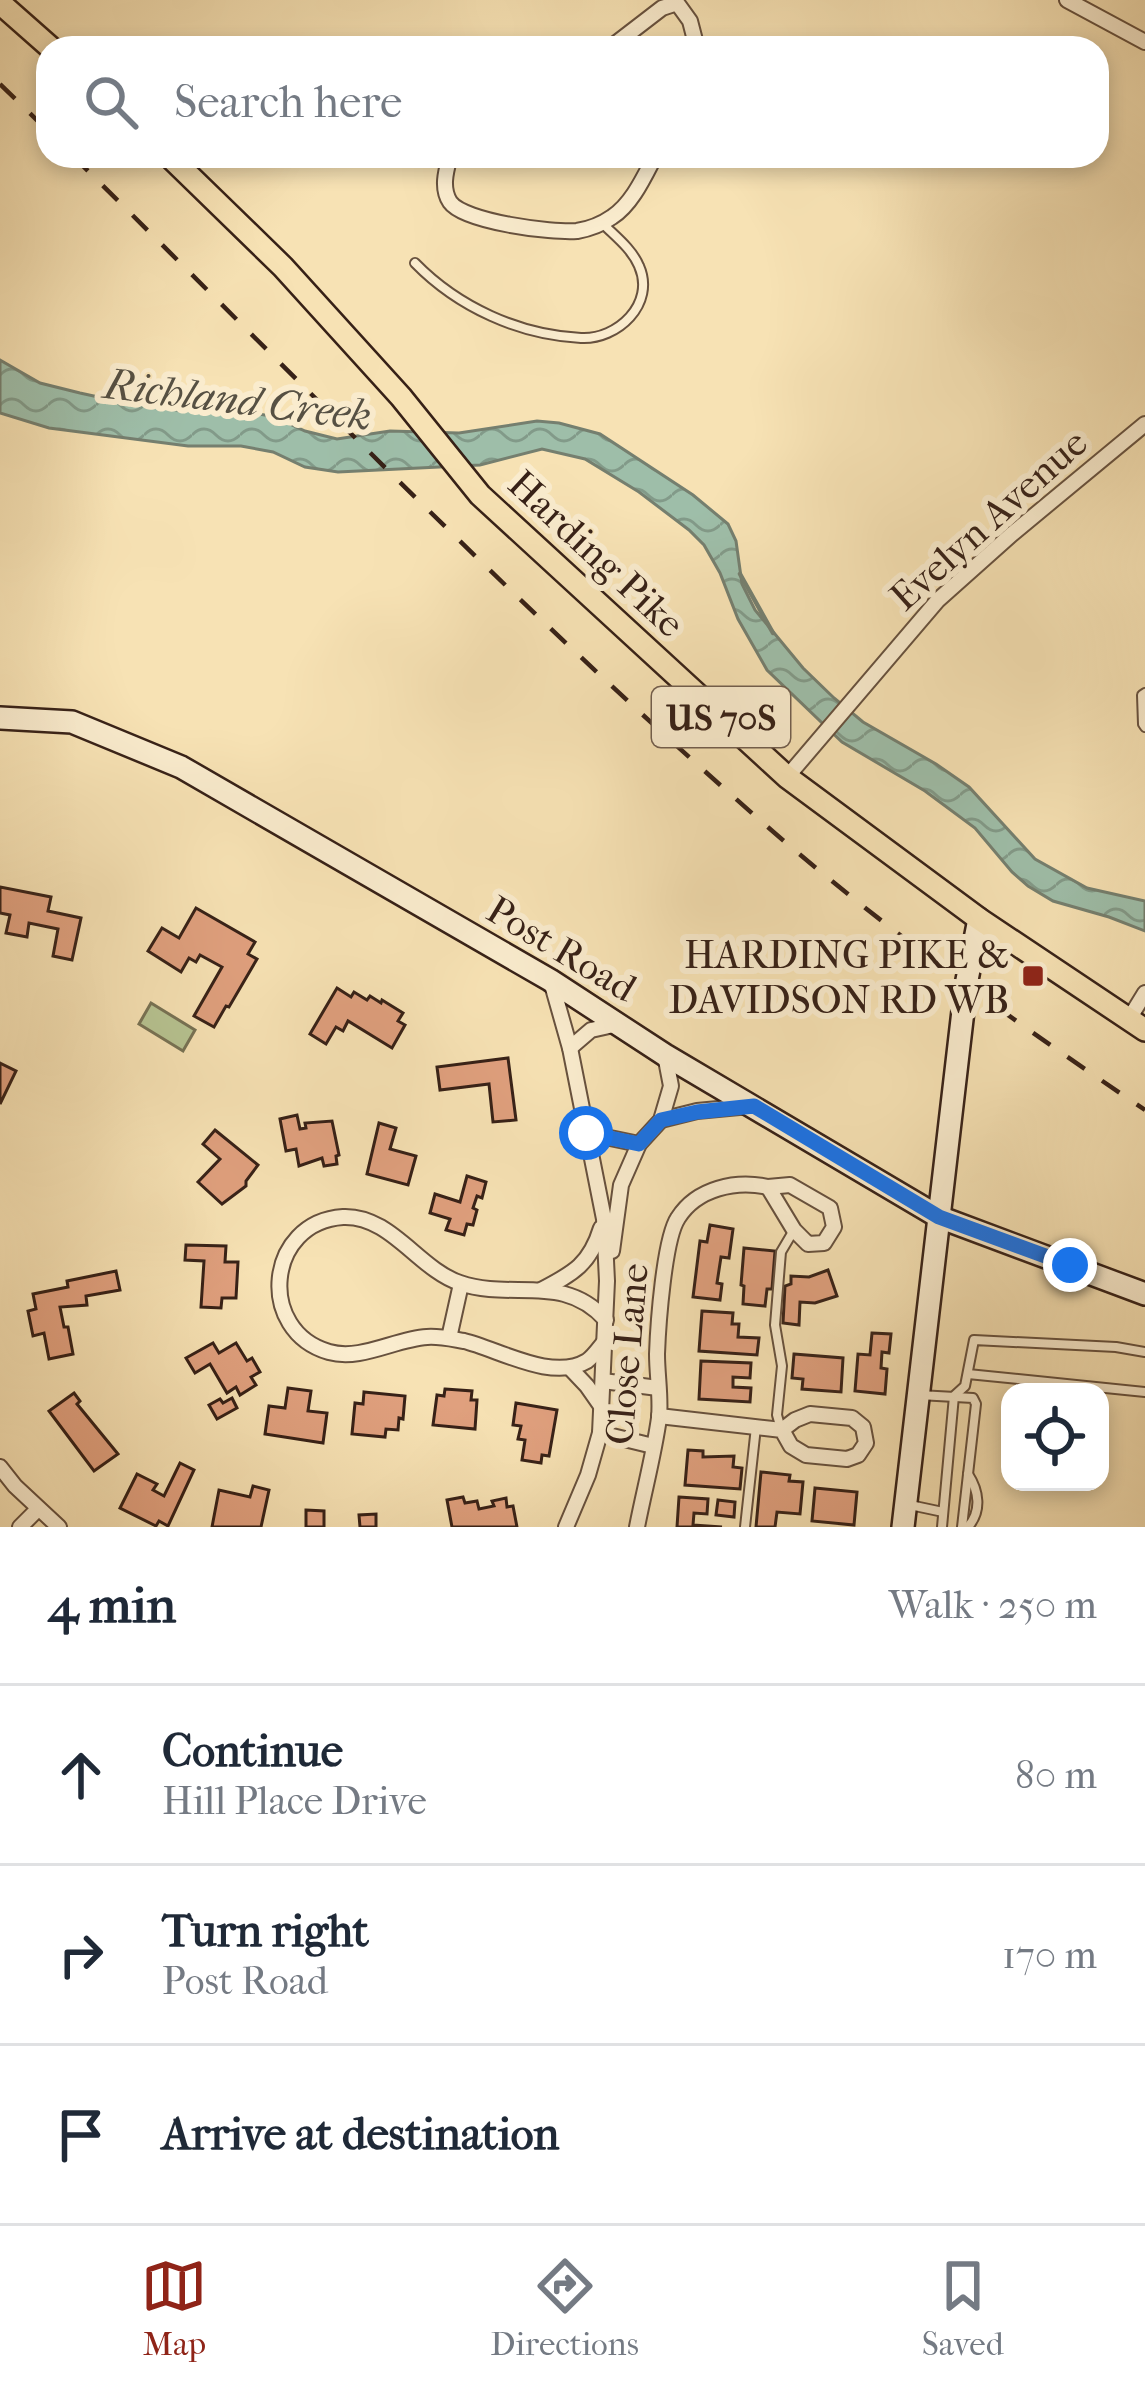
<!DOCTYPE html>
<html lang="en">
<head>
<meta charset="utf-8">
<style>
  body { margin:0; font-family:"IM FELL French Canon",serif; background:#f6f6f7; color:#1f2937 }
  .controls { position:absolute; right:36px; bottom:36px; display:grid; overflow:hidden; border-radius:24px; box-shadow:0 6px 18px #0003 }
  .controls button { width:108px; height:108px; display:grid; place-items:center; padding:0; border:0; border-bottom:3px solid #e0e1e3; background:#fff; color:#1f2937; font:60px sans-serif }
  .stop { position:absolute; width:36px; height:36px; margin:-27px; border:9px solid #1a73e8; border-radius:50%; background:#fff }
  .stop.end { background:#1a73e8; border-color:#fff; box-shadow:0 3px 12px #0008 }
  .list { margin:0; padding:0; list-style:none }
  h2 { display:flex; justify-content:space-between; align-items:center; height:156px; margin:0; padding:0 48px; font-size:51px }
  h2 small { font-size:39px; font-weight:400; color:#747a83 }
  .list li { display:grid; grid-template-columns:78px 1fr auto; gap:36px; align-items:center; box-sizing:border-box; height:180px; padding:0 48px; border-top:3px solid #e0e1e3 }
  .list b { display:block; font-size:45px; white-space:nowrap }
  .list p { margin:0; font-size:39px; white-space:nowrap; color:#747a83 }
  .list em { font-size:39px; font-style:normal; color:#747a83 }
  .icon { flex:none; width:66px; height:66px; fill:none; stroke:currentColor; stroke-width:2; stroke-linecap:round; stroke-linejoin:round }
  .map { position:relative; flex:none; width:1145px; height:1527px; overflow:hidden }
  .search { position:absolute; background:#fff; box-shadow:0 6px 18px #0003; left:36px; right:36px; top:36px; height:132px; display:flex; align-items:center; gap:30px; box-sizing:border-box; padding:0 42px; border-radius:36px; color:#747a83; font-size:45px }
  .sheet { height:696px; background:#fff }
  nav { display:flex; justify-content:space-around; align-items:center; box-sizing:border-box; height:168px; border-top:3px solid #e0e1e3; background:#fff; font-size:33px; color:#747a83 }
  nav a { display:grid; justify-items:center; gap:6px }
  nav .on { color:#8f2418 }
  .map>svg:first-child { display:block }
  .pitch { fill:#b7c492; stroke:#777254; stroke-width:3 }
  .water { fill:url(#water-waves); stroke:#757f6f; stroke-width:3 }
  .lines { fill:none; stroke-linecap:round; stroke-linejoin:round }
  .stream { stroke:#757f6f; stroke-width:4.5 }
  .building { fill:#e0a07e; stroke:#372117; stroke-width:3 }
  .lane-casing { stroke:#67513e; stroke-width:12 }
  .street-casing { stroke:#67513e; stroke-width:18 }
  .secondary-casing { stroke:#372117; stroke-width:26 }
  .primary-casing { stroke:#372117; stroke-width:26 }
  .lane { stroke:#faecce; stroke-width:8 }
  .street { stroke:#faecce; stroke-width:14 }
  .secondary { stroke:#faecce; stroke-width:21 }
  .primary { stroke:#f7e2b4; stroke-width:21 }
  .rail { stroke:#372117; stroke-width:4.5; stroke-dasharray:21 21; stroke-linecap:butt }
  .route { stroke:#1a73e8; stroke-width:15 }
  .poi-dot { fill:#8f2418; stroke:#faecce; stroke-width:4.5 }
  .labels { text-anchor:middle; stroke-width:12; stroke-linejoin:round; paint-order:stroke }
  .shield { fill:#faecce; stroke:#725e4e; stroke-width:3 }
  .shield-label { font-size:36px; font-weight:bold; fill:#372117 }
  .street-label { font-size:39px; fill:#372117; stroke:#faecce }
  .poi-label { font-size:39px; fill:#372117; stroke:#faecce; text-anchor:end }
  .water-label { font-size:42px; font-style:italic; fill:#565043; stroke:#faecce }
</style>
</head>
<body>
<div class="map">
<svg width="1145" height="1527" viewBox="0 0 1145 1527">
  <defs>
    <pattern id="water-waves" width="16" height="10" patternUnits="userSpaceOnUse" patternTransform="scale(3)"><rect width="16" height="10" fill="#9ebea9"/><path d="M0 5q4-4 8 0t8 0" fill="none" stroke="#829a89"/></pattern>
  </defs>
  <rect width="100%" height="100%" fill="#f7e2b4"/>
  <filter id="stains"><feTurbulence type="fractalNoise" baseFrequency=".00167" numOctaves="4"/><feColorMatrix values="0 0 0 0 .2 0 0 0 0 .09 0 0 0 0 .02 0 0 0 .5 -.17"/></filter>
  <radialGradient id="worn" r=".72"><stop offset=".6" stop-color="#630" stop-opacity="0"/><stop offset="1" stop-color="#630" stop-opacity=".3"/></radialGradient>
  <path class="pitch" d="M151,1003L195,1030L183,1051L139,1024Z"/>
  <path class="water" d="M0,360L40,383L80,393L121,402L233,409L275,417L305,431L337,439L390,431L459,433L537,421L559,423L600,434L693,495L728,524L736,541L742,584L755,610L803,668L834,698L863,722L936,764L969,787L1035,859L1087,888L1145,901V931L1109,917L1053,901L1028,886L1012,872L975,828L925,791L842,742L767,670L738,619L720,573L704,545L689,530L639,492L585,459L542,449L480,465L338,472L305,467L273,452L241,446H188L49,428L0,413Z"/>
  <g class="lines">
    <path class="stream" d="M740,574L773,633"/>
  </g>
  <g class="building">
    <path d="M0,887L51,897L48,911L81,918L72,960L53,956L58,929L29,923L27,937L6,933L10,915L0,913Z"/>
    <path d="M196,908L255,942L248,954L257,959L229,1007L226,1006L214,1027L194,1016L222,967L200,955L196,962L189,958L181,972L148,951L162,928L179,938Z"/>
    <path d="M337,988L351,997L354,992L367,1000L370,996L381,1003L382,1000L403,1013L398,1021L405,1025L392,1048L348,1021L343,1031L336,1027L326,1044L310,1034Z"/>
    <path d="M508,1058L516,1120L493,1122L489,1084L440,1090L437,1067Z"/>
    <path d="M0,1063L16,1071L0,1104Z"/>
    <path d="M297,1115L300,1129L306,1128L305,1123L332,1121L339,1155L336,1156L337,1164L324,1166L322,1158L299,1166L296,1149L286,1151L280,1119Z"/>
    <path d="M379,1123L396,1128L390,1149L416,1156L408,1185L367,1174Z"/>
    <path d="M215,1130L258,1165L246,1181V1186L222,1204L198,1182L220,1159L203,1144Z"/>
    <path d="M467,1176L486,1182L482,1198L477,1196L473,1208L477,1210L473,1225L467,1224L464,1235L446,1230L450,1219L430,1213L435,1194L460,1202Z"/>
    <path d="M710,1225L733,1229L729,1258L721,1257L717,1283L722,1284L720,1300L693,1297L700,1241L707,1242Z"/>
    <path d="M186,1245L226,1246L225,1262H238L236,1298H222L221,1308L201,1307L204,1261L185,1260Z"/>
    <path d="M744,1248L775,1251L772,1289H767L765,1306L743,1304L744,1286L741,1285Z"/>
    <path d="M828,1270L837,1296L815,1303L800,1302L799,1325L783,1323L785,1286L791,1284V1276L809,1277Z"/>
    <path d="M116,1271L120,1290L86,1296L87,1305L60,1307L64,1327H68L73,1354L49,1359L44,1333L33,1336L28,1311L36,1309L33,1294L68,1287L67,1281Z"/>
    <path d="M702,1311L733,1313L732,1324H739L738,1337L759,1338L757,1355L699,1351Z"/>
    <path d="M872,1333L891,1334L889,1353L882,1352L881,1368L887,1369L885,1394L855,1391L858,1354L870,1355Z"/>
    <path d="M213,1343L219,1353L236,1343L247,1361L252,1358L260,1372L251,1377L256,1385L240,1395L236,1387L227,1393L210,1364L195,1373L186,1358Z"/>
    <path d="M794,1354L843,1358L841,1392L802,1389L803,1379L792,1378Z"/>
    <path d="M701,1361L751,1363L750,1378L733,1377V1387L751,1388L750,1402L699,1399Z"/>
    <path d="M288,1388L311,1391L308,1411L327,1413L323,1443L265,1434L269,1406L285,1408Z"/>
    <path d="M445,1389L472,1391L471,1400H477L475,1429L433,1425L437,1395L444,1396Z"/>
    <path d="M364,1392L405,1396L403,1419L399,1418L398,1430L386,1429L385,1437L352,1434L355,1403L363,1404Z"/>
    <path d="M74,1393L80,1401L77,1404L118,1454L94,1471L49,1411Z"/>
    <path d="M232,1398L237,1408L217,1419L209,1405L220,1399L223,1403Z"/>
    <path d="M516,1403L557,1410L549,1456L542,1455L541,1463L522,1460L525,1440L518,1439L521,1426L513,1425Z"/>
    <path d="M688,1450L703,1451V1457L734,1456L733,1467L742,1468L740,1489L685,1485Z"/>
    <path d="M180,1463L194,1470L168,1526L159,1521L156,1526L120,1508L137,1474L157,1484L153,1490L164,1496Z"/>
    <path d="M761,1472L790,1475L789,1481L803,1482L800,1514L777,1512L775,1527H756Z"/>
    <path d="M253,1486L269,1490L261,1527H212L219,1490L250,1497Z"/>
    <path d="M815,1488L857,1492L854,1525L812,1521Z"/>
    <path d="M463,1497L465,1503L477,1501L479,1509L494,1506L492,1501L506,1498L507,1507L513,1506L517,1527H452L447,1500Z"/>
    <path d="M679,1497L708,1499L707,1514L694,1513L693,1525L722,1527H677Z"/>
    <path d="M718,1500L735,1502L734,1517L716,1515Z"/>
    <path d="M306,1510L324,1511V1527H306Z"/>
    <path d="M376,1514V1527H360L359,1515Z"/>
  </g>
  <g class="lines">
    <defs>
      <g id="lane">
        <path d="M415,263C458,307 519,335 581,338C617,340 656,304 639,266C632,249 615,236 603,224"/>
        <path d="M1145,693L1142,695L1143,724L1145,727"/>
        <path d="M968,1374L1145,1392"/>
        <path d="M919,1395L973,1398L976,1404L962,1527"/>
        <path d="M781,1429L777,1415L782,1366L775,1325L781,1252L794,1230"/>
        <path d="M910,1505L943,1512"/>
        <path d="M745,1527L756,1427"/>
        <path d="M942,1527L954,1396L965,1386L974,1340L1116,1347L1145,1352"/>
        <path d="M968,1527C982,1511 979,1491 968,1474"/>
      </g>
      <g id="street">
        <path d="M1067,0L1145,42"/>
        <path d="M610,48L662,8L677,3L690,21L697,48"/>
        <path d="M450,156C446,171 441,188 450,202C464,222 552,233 577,231C589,229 602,224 612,217C632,204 644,177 655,156"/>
        <path d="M787,777L938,600L1012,534L1145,424"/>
        <path d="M551,981L570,1048L604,1219L607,1281L600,1433L588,1475L566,1527"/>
        <path d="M1129,1019L1145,993"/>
        <path d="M570,1048L591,1030L618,1024"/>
        <path d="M661,1120L697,1111L750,1106"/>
        <path d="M586,1133L639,1144"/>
        <path d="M790,1185L830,1208L834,1227L824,1243L808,1244L794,1230L768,1187Z"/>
        <path d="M612,1251L621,1185L639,1144L661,1120L671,1086L665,1055"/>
        <path d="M541,1290C574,1273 590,1264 601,1228"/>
        <path d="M449,1338L461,1284"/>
        <path d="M605,1341C599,1348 594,1356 587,1361C552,1382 498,1349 464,1341C452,1339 439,1336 427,1337C395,1339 361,1361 329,1352C256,1331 266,1222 343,1217C391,1215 418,1269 460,1283C512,1301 563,1272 606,1320"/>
        <path d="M570,1368L587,1386L601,1406"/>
        <path d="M603,1381L658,1388"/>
        <path d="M659,1416L782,1430L795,1420L810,1414L852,1418L863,1427L866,1443L858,1455L847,1459L806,1455L791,1446L782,1430"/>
        <path d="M600,1433L653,1446"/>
        <path d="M0,1467L15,1486L59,1527"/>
        <path d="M20,1527L38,1509"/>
        <path d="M637,1527C644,1491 654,1454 659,1418C661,1397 657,1375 657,1354C658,1326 664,1239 678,1218C697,1188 736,1180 768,1187"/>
      </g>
      <g id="secondary">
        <path d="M0,718L72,722L181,767L550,980L665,1055L939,1217L1145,1294"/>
        <path d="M903,1527L966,985L979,919"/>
      </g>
      <g id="primary">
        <path d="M0,3L51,48"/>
        <path d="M169,156L283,267L401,397L480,495L787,777L979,919L1145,1030"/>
      </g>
    </defs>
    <use href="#lane" class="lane-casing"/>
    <use href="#street" class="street-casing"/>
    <use href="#secondary" class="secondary-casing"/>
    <use href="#primary" class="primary-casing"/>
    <use href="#lane" class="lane"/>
    <use href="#street" class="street"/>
    <use href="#secondary" class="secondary"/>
    <use href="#primary" class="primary"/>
    <g class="rail">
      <path d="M0,84L48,131"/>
      <path d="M73,156C297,378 516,606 753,814C876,923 1009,1018 1145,1110"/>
    </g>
  </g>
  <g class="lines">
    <path class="route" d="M586,1133L639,1144L661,1120L697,1112L754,1106L939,1217L1070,1265"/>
  </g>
  <rect class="poi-dot" x="1021" y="964" width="24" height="24" rx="6"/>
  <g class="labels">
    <rect class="shield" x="652" y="687" width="138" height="60" rx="9"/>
    <g class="shield-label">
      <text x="721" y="730">US 70S</text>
    </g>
    <g class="street-label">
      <text transform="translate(988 519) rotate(-42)" y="14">Evelyn Avenue</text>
      <text transform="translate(597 553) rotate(43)" y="14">Harding Pike</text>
      <text transform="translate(562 948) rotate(31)" y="14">Post Road</text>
      <text transform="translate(626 1354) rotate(-85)" y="14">Close Lane</text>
    </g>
    <g class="poi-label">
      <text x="1009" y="968">HARDING PIKE &amp;<tspan x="1009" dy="45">DAVIDSON RD WB</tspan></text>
    </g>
    <g class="water-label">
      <text transform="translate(238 399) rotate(7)" y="15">Richland Creek</text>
    </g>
  </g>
  <rect width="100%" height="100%" filter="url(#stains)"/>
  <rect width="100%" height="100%" fill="url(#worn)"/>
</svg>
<div class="controls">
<button><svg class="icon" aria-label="locate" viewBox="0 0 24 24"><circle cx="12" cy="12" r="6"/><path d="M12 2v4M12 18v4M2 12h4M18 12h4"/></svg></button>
</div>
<div class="stop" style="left:586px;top:1133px"></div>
<div class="stop end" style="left:1070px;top:1265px"></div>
<div class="search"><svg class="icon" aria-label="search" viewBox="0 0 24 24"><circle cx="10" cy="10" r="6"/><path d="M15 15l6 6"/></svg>Search here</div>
</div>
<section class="sheet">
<h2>4 min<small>Walk · 250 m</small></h2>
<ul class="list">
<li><svg class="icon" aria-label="ahead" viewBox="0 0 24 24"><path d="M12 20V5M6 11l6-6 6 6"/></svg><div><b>Continue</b><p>Hill Place Drive</p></div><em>80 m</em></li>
<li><svg class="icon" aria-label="right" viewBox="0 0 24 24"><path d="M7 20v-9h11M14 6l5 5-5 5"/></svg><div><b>Turn right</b><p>Post Road</p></div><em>170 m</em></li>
<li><svg class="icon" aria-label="arrive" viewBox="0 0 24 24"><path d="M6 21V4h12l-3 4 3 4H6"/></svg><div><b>Arrive at destination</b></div></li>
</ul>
</section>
<nav>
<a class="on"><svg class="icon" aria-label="map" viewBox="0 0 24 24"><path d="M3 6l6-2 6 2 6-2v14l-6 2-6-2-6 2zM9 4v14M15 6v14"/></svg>Map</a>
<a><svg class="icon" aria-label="directions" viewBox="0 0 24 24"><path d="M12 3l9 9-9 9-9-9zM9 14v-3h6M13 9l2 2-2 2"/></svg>Directions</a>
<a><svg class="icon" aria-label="saved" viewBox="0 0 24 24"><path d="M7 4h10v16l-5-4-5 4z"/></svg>Saved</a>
</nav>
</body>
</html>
